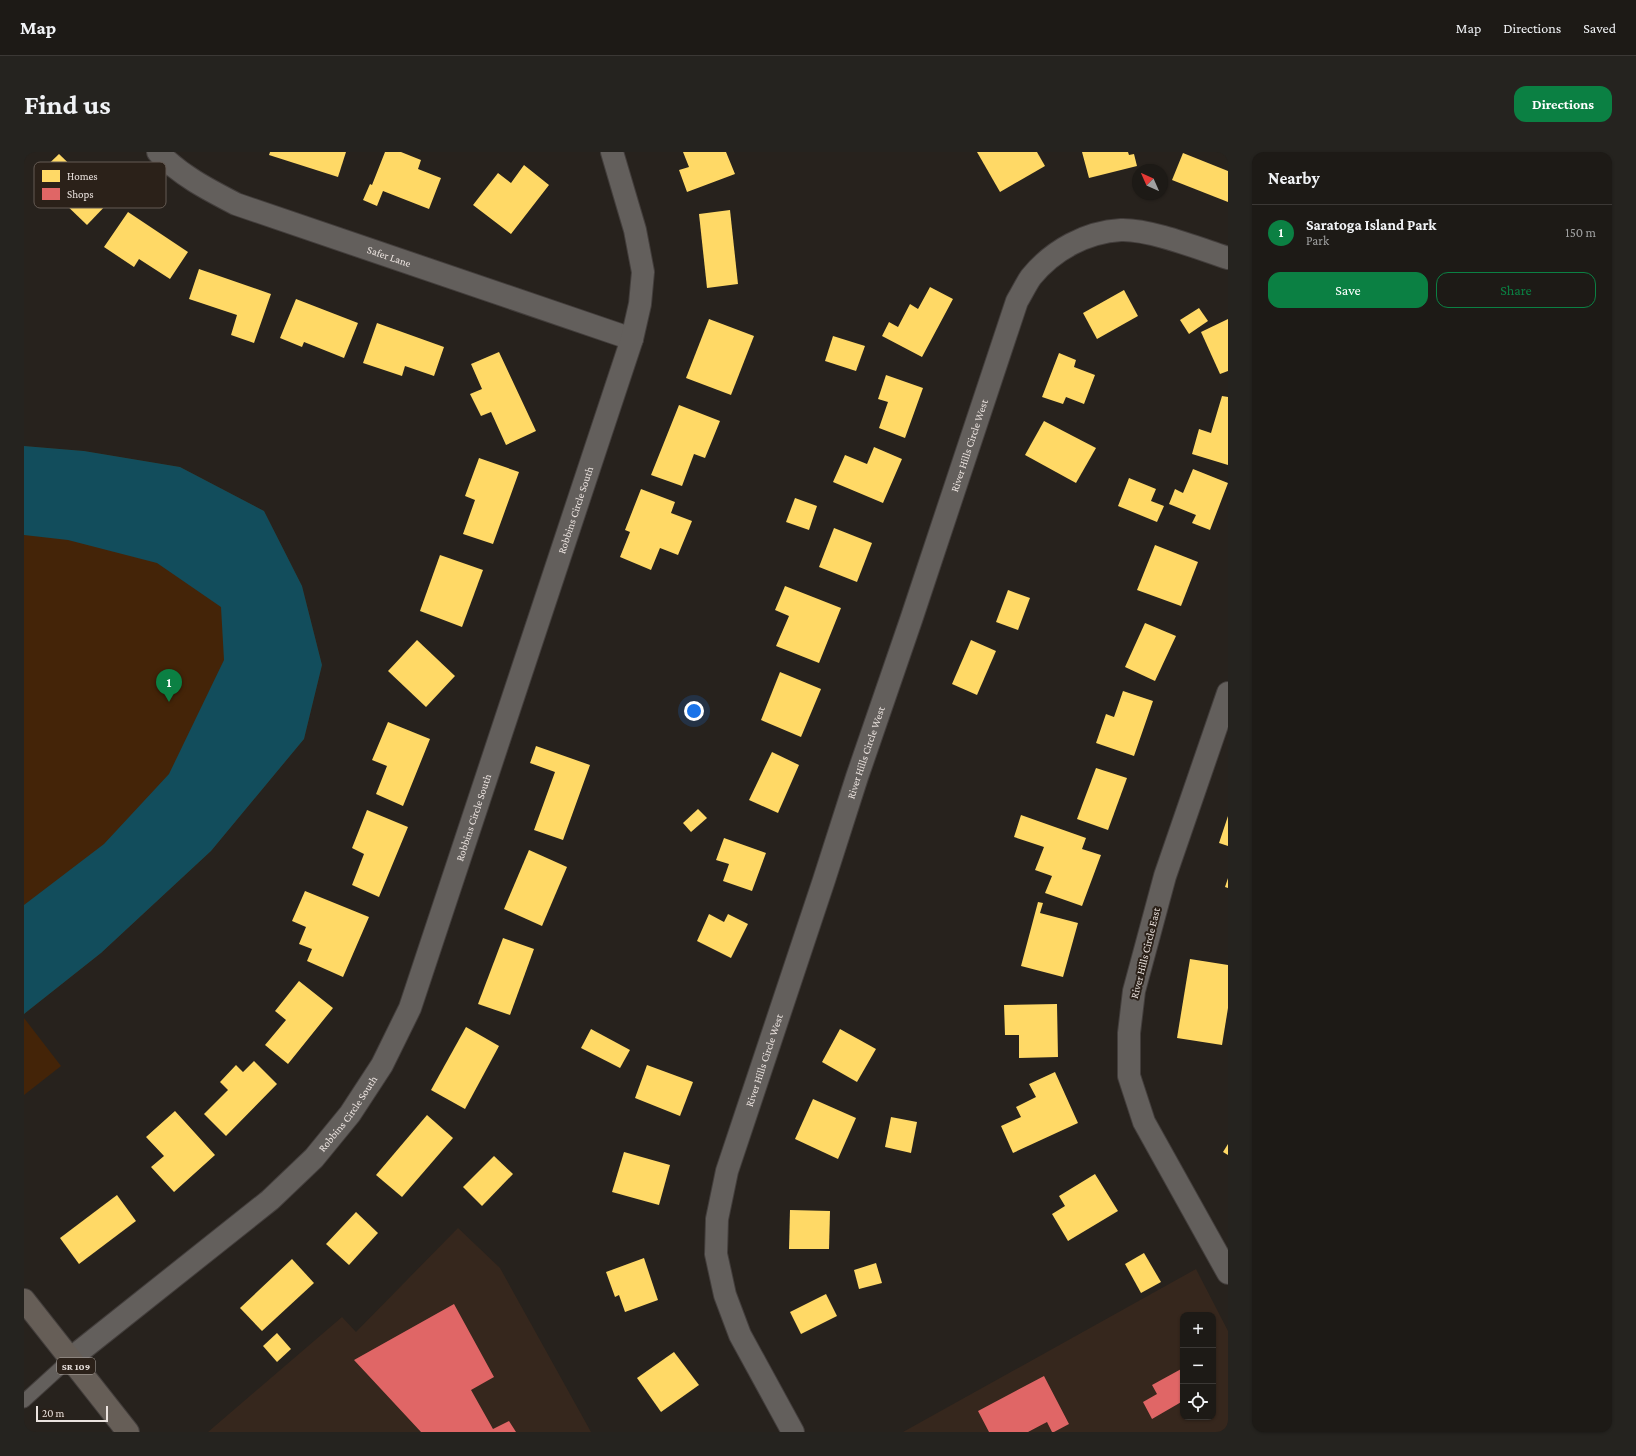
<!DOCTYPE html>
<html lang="en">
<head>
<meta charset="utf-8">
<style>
  body { margin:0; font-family:"Crimson Pro",serif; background:#25231f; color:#f1f3f6 }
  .controls { position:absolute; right:12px; bottom:12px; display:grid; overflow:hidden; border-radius:8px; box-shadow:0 1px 3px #0004 }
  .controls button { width:36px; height:36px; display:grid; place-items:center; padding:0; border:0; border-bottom:1px solid #3b3835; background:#1d1a16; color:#f1f3f6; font:20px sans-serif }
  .compass { position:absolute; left:1108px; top:12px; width:36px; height:36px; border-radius:50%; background:#1d1a16; box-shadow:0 1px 3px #0004; rotate:315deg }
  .scale { position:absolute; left:12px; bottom:10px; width:72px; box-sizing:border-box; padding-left:4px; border:2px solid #ebe3df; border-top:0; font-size:11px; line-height:14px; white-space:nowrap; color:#ebe3df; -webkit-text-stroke:3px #2b2119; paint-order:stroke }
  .you { position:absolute; left:670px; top:559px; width:14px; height:14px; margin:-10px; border:3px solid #fff; border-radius:50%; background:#1a73e8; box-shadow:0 0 0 6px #1a73e833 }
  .badge { display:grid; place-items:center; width:26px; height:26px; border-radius:50%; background:#0b8043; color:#fff; font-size:13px; font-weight:700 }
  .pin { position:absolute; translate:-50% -33px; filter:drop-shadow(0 1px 2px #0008) }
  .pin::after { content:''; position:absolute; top:21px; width:14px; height:12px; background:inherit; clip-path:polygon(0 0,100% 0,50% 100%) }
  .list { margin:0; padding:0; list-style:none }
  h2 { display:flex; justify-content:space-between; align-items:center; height:52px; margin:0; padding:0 16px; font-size:17px }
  h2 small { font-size:13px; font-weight:400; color:#a0a1a1 }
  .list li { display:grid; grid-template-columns:26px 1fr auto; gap:12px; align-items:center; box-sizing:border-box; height:56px; padding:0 16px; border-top:1px solid #3b3835 }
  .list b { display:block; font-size:15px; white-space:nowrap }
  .list p { margin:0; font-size:13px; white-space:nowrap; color:#a0a1a1 }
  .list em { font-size:13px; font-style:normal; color:#a0a1a1 }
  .actions { display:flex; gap:8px; padding:12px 16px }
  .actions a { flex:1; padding:9px 0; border:1px solid #0b8043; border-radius:12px; text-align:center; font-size:14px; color:#0b8043 }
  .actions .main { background:#0b8043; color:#fff }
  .icon { flex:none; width:22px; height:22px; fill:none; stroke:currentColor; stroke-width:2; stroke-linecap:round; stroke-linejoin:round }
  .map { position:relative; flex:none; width:1204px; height:1280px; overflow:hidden; border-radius:12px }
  header { display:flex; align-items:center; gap:24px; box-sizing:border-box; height:56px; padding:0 20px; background:#1d1a16; border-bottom:1px solid #3b3835 }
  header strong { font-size:19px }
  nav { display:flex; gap:22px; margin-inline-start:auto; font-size:14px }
  .intro { display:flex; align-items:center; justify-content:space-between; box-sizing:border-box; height:96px; padding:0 24px }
  h1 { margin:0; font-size:28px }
  .button { padding:10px 18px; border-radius:12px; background:#0b8043; color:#fff; font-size:14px; font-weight:700 }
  main { display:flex; gap:24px; padding:0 24px }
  aside { flex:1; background:#1d1a16; border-radius:12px; box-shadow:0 1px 3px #0004 }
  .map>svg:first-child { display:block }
  .built { fill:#36271d; fill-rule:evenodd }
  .green { fill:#442408 }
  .water { fill:#124d5c }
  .homes { fill:#ffd966 }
  .shops { fill:#e06666 }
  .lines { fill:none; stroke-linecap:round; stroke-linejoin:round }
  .lane-casing { stroke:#433e3c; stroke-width:15 }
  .street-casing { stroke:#433e3c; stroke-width:24 }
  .primary-casing { stroke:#433e3c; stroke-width:24 }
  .lane { stroke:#635f5c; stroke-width:13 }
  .street { stroke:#635f5c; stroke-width:22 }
  .primary { stroke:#665e57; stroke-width:22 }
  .labels { text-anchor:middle; stroke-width:4; stroke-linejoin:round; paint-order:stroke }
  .shield { fill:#2b2119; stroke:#b1a9a4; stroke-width:1 }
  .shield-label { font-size:10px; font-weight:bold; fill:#ebe3df }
  .street-label { font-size:11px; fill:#ebe3df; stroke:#2b2119 }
  .key { fill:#2b2119; stroke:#655b54; stroke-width:1 }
  .key-label { font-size:11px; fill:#ebe3df }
</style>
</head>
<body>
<header>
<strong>Map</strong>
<nav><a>Map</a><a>Directions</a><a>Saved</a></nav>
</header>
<div class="intro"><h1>Find us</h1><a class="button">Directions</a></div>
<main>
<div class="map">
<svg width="1204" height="1280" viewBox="0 0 1204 1280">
  <rect width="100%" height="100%" fill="#27221d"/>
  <g class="built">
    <path d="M434,1076L476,1116L567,1280H184L318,1165L332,1180Z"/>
    <path d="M1172,1117L1204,1179V1280H879ZM1159,1163H1189V1265H1159Z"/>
  </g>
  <g class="green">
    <path d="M0,294L60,299L156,315L240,359L278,434L298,513L280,587L187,699L77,801L0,862Z"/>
    <path d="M0,866L37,914L0,943Z"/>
  </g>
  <path class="water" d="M0,294L60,299L156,315L240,359L278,434L298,513L280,587L187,699L77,801L0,862V753L80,692L145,622L200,508L197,455L133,411L44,388L0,383Z"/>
  <g class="homes">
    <path d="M246,0H322L314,25L245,3Z"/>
    <path d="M361,0H377L397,8L394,17L417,26L405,57L359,39L353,54L339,48L346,32L348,33Z"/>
    <path d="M659,0H702L711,22L663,40L655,18L665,15Z"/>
    <path d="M953,0H1013L1021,14L976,40Z"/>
    <path d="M1058,0H1104L1105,3L1110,2L1113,14L1065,26Z"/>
    <path d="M1159,1L1204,19V50L1148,28Z"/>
    <path d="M35,2L85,50L63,73L12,24Z"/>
    <path d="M500,13L525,33L487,82L449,53L474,21L487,31Z"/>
    <path d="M706,58L714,132L683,136L675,62Z"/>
    <path d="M104,60L164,100L146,127L115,107L110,115L80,95Z"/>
    <path d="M175,117L247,142L230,191L207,183L213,163L165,147Z"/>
    <path d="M906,135L929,147L898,205L858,184L865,170L874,175L886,152L894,157Z"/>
    <path d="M1100,138L1114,164L1073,187L1059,161Z"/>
    <path d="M272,147L334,171L320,206L280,190L278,195L256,186Z"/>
    <path d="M1175,156L1184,169L1165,182L1156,168Z"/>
    <path d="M685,167L730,184L707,243L662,226Z"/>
    <path d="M1204,167V219L1196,222L1177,180Z"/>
    <path d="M353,171L420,195L410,224L381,214L378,224L339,211Z"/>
    <path d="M809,184L841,194L832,219L801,209Z"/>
    <path d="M475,200L512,279L482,293L467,260L457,264L446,242L458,237L447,212Z"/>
    <path d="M1035,201L1052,208L1050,215L1071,223L1060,252L1042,245L1039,252L1018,245Z"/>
    <path d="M862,223L899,236L881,286L855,276L864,250L854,247Z"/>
    <path d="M1198,244L1204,245V313L1168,302L1175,277L1187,281Z"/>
    <path d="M655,253L696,269L681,306L670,302L658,334L627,323Z"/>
    <path d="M1020,269L1072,296L1052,331L1001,303Z"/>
    <path d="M850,295L878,307L859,351L809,330L821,303L843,312Z"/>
    <path d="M455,306L495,320L469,392L439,382L451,348L441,344Z"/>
    <path d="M1169,317L1204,331L1186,378L1168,371L1172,363L1145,352L1151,337L1159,341Z"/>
    <path d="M1105,326L1132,337L1127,349L1140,354L1133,370L1094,354Z"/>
    <path d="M617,337L651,350L647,361L668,369L654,403L636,396L627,418L596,405L606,380L601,378Z"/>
    <path d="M771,346L793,354L785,378L762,370Z"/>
    <path d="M810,376L848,391L833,430L795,415Z"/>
    <path d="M1131,393L1174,410L1157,454L1113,438Z"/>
    <path d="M416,403L459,418L438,475L396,459Z"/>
    <path d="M761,434L817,456L795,511L752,494L765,464L751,458Z"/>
    <path d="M984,438L1006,446L994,478L972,470Z"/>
    <path d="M1121,471L1152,484L1131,529L1101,515Z"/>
    <path d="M393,488L431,524L402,555L364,519Z"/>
    <path d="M947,488L972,499L953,543L928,532Z"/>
    <path d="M756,520L797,537L777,585L737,568Z"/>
    <path d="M1099,539L1129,549L1110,604L1072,591L1082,562L1090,565Z"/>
    <path d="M364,570L406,587L379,654L352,642L363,614L348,608Z"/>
    <path d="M512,594L566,613L539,688L510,678L531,620L506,611Z"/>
    <path d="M748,600L775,613L754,661L725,648Z"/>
    <path d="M1072,616L1103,626L1084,678L1053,667Z"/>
    <path d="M674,657L683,666L667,680L659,671Z"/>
    <path d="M343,658L384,675L355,745L328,733L340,702L328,696Z"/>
    <path d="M997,663L1062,686L1058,697L1077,703L1058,754L1021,741L1028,724L1011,718L1020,695L990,685Z"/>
    <path d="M1204,664V694L1195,691Z"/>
    <path d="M700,686L742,701L728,739L699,729L705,712L692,708Z"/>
    <path d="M505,698L543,715L518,774L480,757Z"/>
    <path d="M1204,726V736L1201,735Z"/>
    <path d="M281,739L345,765L319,825L283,809L288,797L275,792L282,775L268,769Z"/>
    <path d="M1014,750L1019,751L1016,761L1054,771L1039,825L997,814Z"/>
    <path d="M685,762L700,770L704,762L724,772L707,806L673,789Z"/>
    <path d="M479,786L510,797L486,863L454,852Z"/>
    <path d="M1166,807L1204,813V856L1198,893L1153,886Z"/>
    <path d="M275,829L309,856L264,912L241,893L262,868L251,859Z"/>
    <path d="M1033,852L1034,905L995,906V883H981L980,853Z"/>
    <path d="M442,875L475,894L441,957L407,938Z"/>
    <path d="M567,877L606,898L596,916L557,896Z"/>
    <path d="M816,877L852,897L833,930L798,910Z"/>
    <path d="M230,909L253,932L202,984L180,962L204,938L196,930L212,913L219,920Z"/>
    <path d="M623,913L669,930L656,964L611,946Z"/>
    <path d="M1031,920L1054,971L989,1001L977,974L997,965L992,955L1012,945L1005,932Z"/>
    <path d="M789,947L832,966L814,1007L771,987Z"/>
    <path d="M151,959L191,1003L150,1040L127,1015L140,1004L122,985Z"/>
    <path d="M403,963L429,986L378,1045L352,1023Z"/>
    <path d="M867,965L893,970L887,1001L861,995Z"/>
    <path d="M1204,992V1003L1199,1000Z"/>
    <path d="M600,1000L646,1013L635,1053L588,1040Z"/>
    <path d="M470,1004L489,1022L458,1054L439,1035Z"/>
    <path d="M1071,1022L1094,1059L1044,1089L1028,1062L1041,1054L1035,1044Z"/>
    <path d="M93,1043L112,1069L55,1112L36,1086Z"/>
    <path d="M766,1058L806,1059L805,1097H765Z"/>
    <path d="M332,1060L354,1081L325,1113L302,1092Z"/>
    <path d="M1120,1101L1137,1130L1117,1141L1101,1112Z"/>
    <path d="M620,1106L634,1148L601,1160L595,1143L591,1145L582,1120Z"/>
    <path d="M268,1107L290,1131L238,1179L216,1156Z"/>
    <path d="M852,1111L858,1131L835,1137L830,1118Z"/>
    <path d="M802,1142L813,1164L777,1182L766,1160Z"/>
    <path d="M253,1181L267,1197L253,1210L239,1194Z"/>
    <path d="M650,1200L675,1233L637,1260L613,1226Z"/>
  </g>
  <g class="shops">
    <path d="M430,1152L470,1225L447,1238L469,1277L485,1269L492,1280H397L330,1208Z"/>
    <path d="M1159,1216V1249L1128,1267L1119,1250L1133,1242L1128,1233Z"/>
    <path d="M1020,1224L1045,1272L1030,1280H1028L1023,1270L1004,1280H965L954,1259Z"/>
  </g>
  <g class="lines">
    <defs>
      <path id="lane" d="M0,1249L46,1207"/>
      <g id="street">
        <path id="s1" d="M134,0C156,23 183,37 212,52L608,187"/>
        <path d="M1204,541L1141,724L1110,839L1105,881V924L1120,970L1204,1121"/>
        <path id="s2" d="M46,1207L246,1048L290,1006L326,962L358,913L386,856L608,187L616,152L619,120L611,78L588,0"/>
        <path id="s3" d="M769,1280L716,1183L701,1143L692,1102L693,1067L703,1019L800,728L833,625L887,468L993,149C998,141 1002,132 1007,125C1029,98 1062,80 1097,78C1126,77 1176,97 1204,106"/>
      </g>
      <path id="primary" d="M0,1148L104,1280"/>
    </defs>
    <use href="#lane" class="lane-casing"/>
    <use href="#street" class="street-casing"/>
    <use href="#primary" class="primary-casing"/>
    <use href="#lane" class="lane"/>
    <use href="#street" class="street"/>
    <use href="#primary" class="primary"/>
  </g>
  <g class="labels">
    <rect class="shield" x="33" y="1206" width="38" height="16" rx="3"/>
    <g class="shield-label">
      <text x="52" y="1218">SR 109</text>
    </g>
    <g class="street-label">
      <text dy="4" stroke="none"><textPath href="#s1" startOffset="256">Safer Lane</textPath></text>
      <text dy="4" stroke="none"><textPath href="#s3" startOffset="1044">River Hills Circle West</textPath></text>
      <text dy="4" stroke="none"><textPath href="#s2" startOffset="1020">Robbins Circle South</textPath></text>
      <text dy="4" stroke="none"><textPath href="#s3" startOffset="720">River Hills Circle West</textPath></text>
      <text dy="4" stroke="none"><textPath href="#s2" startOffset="696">Robbins Circle South</textPath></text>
      <text transform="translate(1121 801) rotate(-76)" y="4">River Hills Circle East</text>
      <text dy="4" stroke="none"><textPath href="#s3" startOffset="396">River Hills Circle West</textPath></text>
      <text dy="4" stroke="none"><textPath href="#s2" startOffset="372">Robbins Circle South</textPath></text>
    </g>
  </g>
  <rect x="10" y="10" width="132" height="46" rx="6" class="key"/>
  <rect x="18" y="18" width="18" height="12" fill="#ffd966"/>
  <rect x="18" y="36" width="18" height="12" fill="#e06666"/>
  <g class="key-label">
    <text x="43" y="28">Homes</text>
    <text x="43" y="46">Shops</text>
  </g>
</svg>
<div class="controls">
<button>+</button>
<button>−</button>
<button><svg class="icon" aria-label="locate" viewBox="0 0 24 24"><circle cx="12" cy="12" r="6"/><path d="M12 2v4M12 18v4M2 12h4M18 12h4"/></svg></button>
</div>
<svg class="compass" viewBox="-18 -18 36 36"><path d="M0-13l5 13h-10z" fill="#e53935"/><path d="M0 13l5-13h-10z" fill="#a0a1a1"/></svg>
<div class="scale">20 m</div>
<div class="you"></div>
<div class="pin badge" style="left:145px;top:550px">1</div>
</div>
<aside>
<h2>Nearby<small></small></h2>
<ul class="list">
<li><span class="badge">1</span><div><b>Saratoga Island Park</b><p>Park</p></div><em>150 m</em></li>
</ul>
<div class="actions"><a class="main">Save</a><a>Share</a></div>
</aside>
</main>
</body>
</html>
